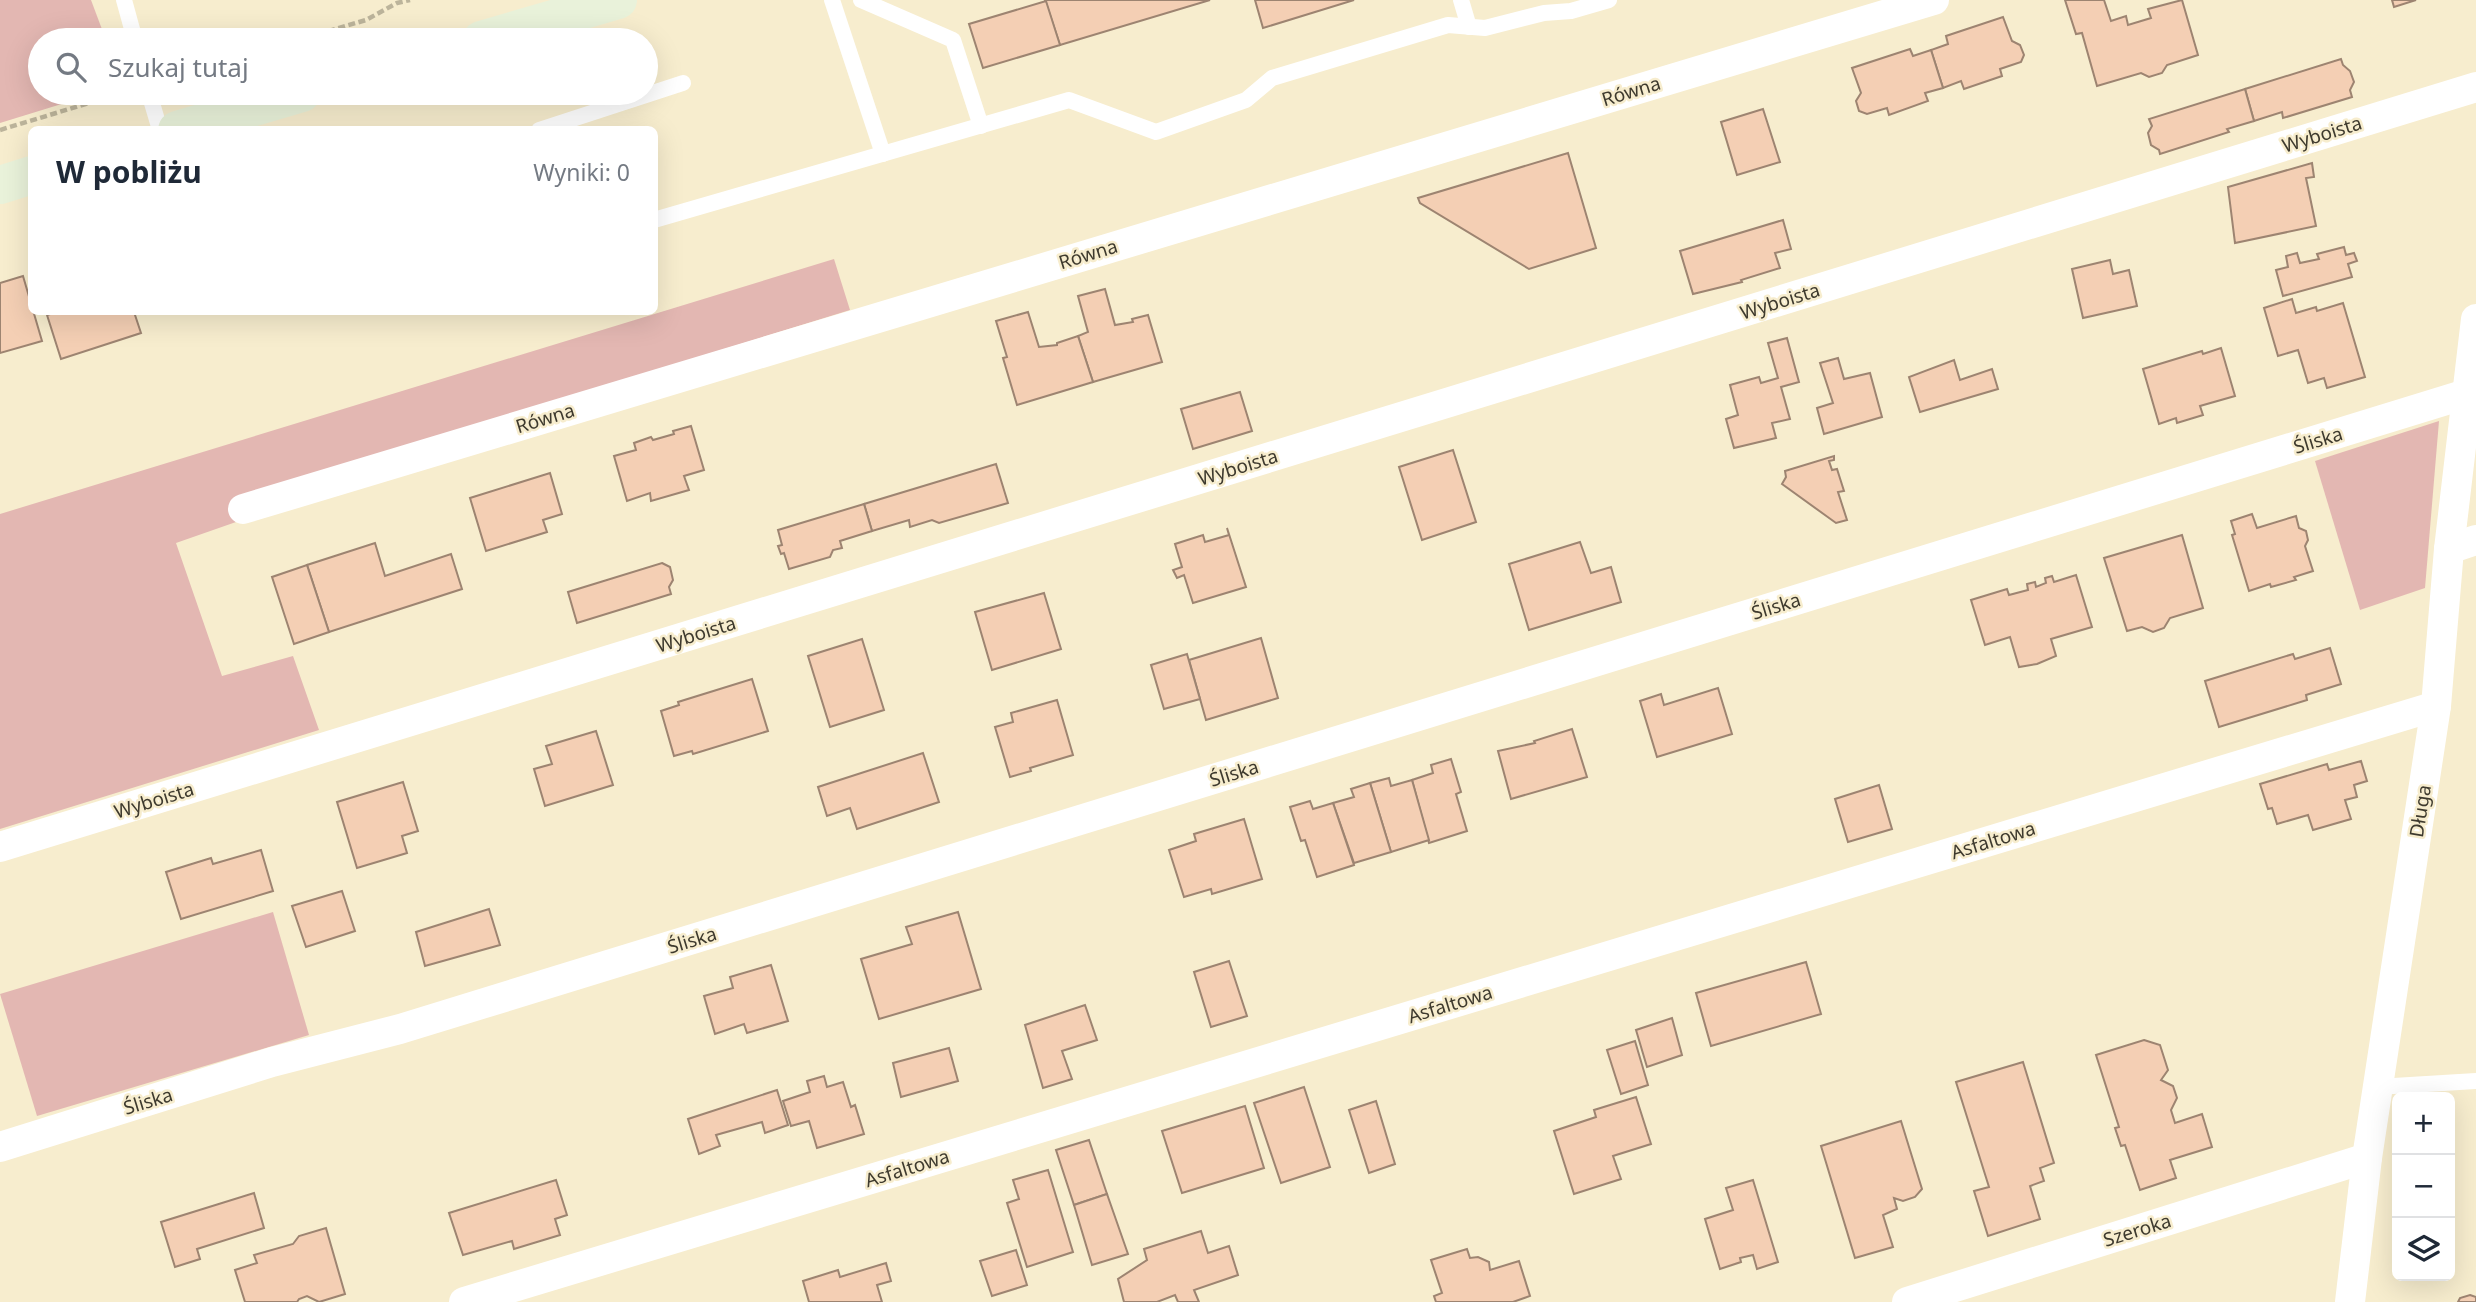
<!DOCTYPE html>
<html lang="pl">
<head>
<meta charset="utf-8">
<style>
  body { margin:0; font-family:"Noto Sans",sans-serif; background:#f6f6f7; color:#1f2937 }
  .controls { position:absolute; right:21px; bottom:21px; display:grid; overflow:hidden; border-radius:10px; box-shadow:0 7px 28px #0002 }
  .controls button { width:63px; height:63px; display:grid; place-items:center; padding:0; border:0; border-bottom:2px solid #e0e1e3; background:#fff; color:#1f2937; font:35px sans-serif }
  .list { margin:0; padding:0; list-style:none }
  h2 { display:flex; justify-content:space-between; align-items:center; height:91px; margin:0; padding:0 28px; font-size:30px }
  h2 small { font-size:23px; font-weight:400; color:#747a83 }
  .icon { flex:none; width:38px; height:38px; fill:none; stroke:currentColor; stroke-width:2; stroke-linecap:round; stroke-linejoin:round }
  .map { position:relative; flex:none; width:2476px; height:1302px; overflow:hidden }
  .search { position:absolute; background:#fff; box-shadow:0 7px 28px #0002; left:28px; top:28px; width:630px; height:77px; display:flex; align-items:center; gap:18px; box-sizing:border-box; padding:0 24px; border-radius:38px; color:#747a83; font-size:26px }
  .panel { position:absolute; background:#fff; box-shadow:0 7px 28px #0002; left:28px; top:126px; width:630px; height:189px; border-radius:10px }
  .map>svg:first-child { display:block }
  .green { fill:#e3b7b2 }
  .building { fill:#f4cfb4; stroke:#9d8471; stroke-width:2 }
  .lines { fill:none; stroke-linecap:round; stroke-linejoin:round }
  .path { stroke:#bcb49b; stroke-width:4.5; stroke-dasharray:7 3.5; stroke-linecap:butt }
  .lane { stroke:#fff; stroke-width:16 }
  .street { stroke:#fff; stroke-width:30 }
  .secondary { stroke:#e9f2da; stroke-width:38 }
  .labels { text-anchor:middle; stroke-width:5; stroke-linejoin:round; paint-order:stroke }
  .street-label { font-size:19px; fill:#3e3a2e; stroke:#f7edce }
</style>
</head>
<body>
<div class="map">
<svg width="2476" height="1302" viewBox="0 0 2476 1302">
  <rect width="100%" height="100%" fill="#f7edce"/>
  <g class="green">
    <path d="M0,0H91L106,40H40V93L94,94L0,123Z"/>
    <path d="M834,259L850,310L230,502L236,522L176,543L222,676L293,656L319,730L0,829V514Z"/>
    <path d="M2439,421L2425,588L2360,610L2315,461Z"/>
    <path d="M273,912L309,1035L37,1116L0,994Z"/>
  </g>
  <g class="building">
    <path d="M1045,0H1210L1060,45Z"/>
    <path d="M1255,0H1354L1263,28Z"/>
    <path d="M2065,0H2104L2111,21L2126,16L2128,25L2151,18L2148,9L2182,0L2198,55L2167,65L2162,73L2149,77L2141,73L2097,86L2082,33L2076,34Z"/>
    <path d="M2392,0H2416L2394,7Z"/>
    <path d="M1046,1L1060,45L983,68L969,24Z"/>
    <path d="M2003,17L2012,41L2020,45L2024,55L2021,62L2000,69L2002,76L1964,89L1961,81L1943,88L1931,50L1948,44L1946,36Z"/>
    <path d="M1910,49L1913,56L1931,50L1943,88L1925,93L1928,101L1889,115L1887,108L1867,114L1859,111L1856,101L1861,93L1852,68Z"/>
    <path d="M2341,59L2343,65L2350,71L2354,82L2350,90L2352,97L2283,118L2282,112L2254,121L2245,89Z"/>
    <path d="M2245,89L2254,121L2227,129L2229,132L2160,154L2159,150L2151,145L2148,133L2152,126L2149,119Z"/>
    <path d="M1763,109L1780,162L1737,175L1721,122Z"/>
    <path d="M1568,153L1596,248L1529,269L1420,203L1418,198Z"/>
    <path d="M2312,163L2314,177L2306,178L2316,226L2235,243L2228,187Z"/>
    <path d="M1783,220L1791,249L1775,253L1780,268L1741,280L1742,282L1693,294L1680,251Z"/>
    <path d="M2344,247L2346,255L2354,253L2357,261L2348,264L2352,277L2283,296L2276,270L2288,267L2286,256L2297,253L2300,263L2319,259L2317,254Z"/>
    <path d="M2110,260L2113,274L2129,270L2137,306L2083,318L2072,269Z"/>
    <path d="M23,276L42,341L0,353V283Z"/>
    <path d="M1105,289L1115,325L1133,322L1132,319L1148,315L1162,362L1093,382L1078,336L1088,332L1078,296Z"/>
    <path d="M2292,299L2296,313L2316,307L2317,311L2343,303L2365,377L2327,388L2324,378L2308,383L2298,350L2278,356L2264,308Z"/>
    <path d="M57,312H134L141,333L61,359L47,315Z"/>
    <path d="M1028,312L1039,347L1057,345V343L1078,336L1093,382L1017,405L1003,358L1007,357L996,321Z"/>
    <path d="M1787,338L1799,382L1781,387L1790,419L1772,423L1776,438L1734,448L1726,419L1738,415L1730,385L1759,377L1761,383L1778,378L1768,343Z"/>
    <path d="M2221,348L2235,396L2200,406L2203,415L2177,423L2176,418L2159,424L2143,369L2202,351L2203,354Z"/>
    <path d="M1838,358L1844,379L1870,373L1882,417L1824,434L1817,408L1833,403L1820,363Z"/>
    <path d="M1954,360L1960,380L1992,369L1998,389L1920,412L1909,377Z"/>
    <path d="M1240,392L1252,431L1193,449L1181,409Z"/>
    <path d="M691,426L704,470L684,476L689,490L651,501L650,493L627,501L614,456L636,450L634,443L651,437L653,440L674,434L673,431Z"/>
    <path d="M1453,450L1476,522L1422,540L1399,467Z"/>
    <path d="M1834,456V460L1829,461L1832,470L1837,469L1844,491L1838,492L1847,520L1836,523L1782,484L1786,477L1785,471Z"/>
    <path d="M996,464L1008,503L939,523L932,520L910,527L909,520L872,531L864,504Z"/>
    <path d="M550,473L562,514L543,520L547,532L486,551L470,498Z"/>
    <path d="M864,504L872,531L840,541L842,548L833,550L830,557L789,569L784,553L781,554L778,546L782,545L778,530Z"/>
    <path d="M2252,514L2257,528L2296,516L2299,528L2306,531L2308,540L2305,546L2313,571L2294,577L2296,580L2271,587L2270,584L2249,591L2232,535L2235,534L2231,521Z"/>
    <path d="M1227,528L1246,587L1193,603L1184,575L1177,578L1173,570L1182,567L1175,544L1203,535L1205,542L1229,535Z"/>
    <path d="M2182,535L2203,608L2170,618L2164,628L2153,632L2142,627L2127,631L2104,558Z"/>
    <path d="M1580,542L1591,573L1611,567L1621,602L1529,630L1509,564Z"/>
    <path d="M375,543L385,576L451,554L462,589L329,632L307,565Z"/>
    <path d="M662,563L670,567L673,580L669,587L671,594L577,623L568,592Z"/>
    <path d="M307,565L329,632L294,644L272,577Z"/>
    <path d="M2076,575L2092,627L2051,639L2056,656L2037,664L2019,667L2010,637L1985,645L1971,600L2007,589L2009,595L2028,590L2027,584L2035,582L2036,587L2046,583L2045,578L2052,576L2054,582Z"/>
    <path d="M1044,593L1061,649L992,670L975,612Z"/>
    <path d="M1261,638L1278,698L1206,720L1189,660Z"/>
    <path d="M862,639L884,710L830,727L808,656Z"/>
    <path d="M2330,648L2341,684L2306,695L2307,700L2219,727L2205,681L2293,654L2295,659Z"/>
    <path d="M1187,654L1200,699L1164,709L1151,665Z"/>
    <path d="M752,679L768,731L693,754L692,751L674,756L661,711L679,705L678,702Z"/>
    <path d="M1718,688L1732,734L1657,757L1640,701L1661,694L1664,705Z"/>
    <path d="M1057,700L1073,755L1030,768L1031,771L1010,777L995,727L1013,722L1011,713Z"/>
    <path d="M1572,729L1587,777L1511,799L1498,751L1535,743L1534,741Z"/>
    <path d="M596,731L613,785L545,806L534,769L552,764L546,746Z"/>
    <path d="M923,753L939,802L857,829L850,808L827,816L818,787Z"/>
    <path d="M1451,759L1461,792L1456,794L1467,831L1429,843L1412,780L1433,773L1431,765Z"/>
    <path d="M2361,761L2367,781L2354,785L2357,797L2345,800L2351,819L2313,830L2308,815L2277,824L2272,808L2268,809L2260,784L2327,764L2329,770Z"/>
    <path d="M1389,778L1391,786L1412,780L1429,840L1391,852L1370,783Z"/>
    <path d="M403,782L418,831L402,836L407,853L357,868L337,802Z"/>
    <path d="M1370,783L1391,852L1354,863L1333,803L1354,797L1351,789Z"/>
    <path d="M1879,785L1892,829L1848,842L1835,799Z"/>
    <path d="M1310,801L1313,809L1333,803L1354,865L1317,877L1305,840L1301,841L1290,807Z"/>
    <path d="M1244,819L1262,879L1212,894L1211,889L1184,897L1169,850L1196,841L1194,834Z"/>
    <path d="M261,850L273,891L181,919L166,872L211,858L213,864Z"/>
    <path d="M342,891L355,931L306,947L292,906Z"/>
    <path d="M489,909L500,945L425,966L416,932Z"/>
    <path d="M958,912L981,989L879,1019L861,959L912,944L906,927Z"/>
    <path d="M1229,961L1247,1016L1211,1027L1194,972Z"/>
    <path d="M1806,962L1821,1014L1711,1046L1696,993Z"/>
    <path d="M771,965L788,1021L747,1033L744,1024L715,1034L704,996L733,988L730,977Z"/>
    <path d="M1085,1005L1097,1040L1062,1051L1072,1079L1043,1088L1025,1025Z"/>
    <path d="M1672,1018L1682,1055L1647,1067L1636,1030Z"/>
    <path d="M2144,1040L2160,1045L2168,1070L2161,1080L2173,1086L2177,1098L2171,1110L2175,1123L2202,1114L2212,1147L2170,1160L2176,1178L2140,1190L2125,1145L2121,1146L2115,1128L2119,1127L2096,1055Z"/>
    <path d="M1635,1041L1648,1085L1621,1094L1607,1050Z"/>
    <path d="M949,1048L958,1081L901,1097L893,1063Z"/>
    <path d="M2023,1062L2054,1163L2040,1168L2044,1181L2030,1186L2040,1219L1988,1236L1974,1191L1989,1187L1956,1082Z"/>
    <path d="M824,1076L827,1087L843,1082L851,1107L855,1105L864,1134L817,1148L809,1121L791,1126L783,1101L810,1092L807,1081Z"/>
    <path d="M1304,1087L1330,1167L1281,1183L1254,1103Z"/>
    <path d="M777,1090L788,1125L765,1133L762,1122L716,1135L720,1146L699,1154L688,1119Z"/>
    <path d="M1636,1097L1651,1144L1613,1156L1621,1179L1574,1194L1554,1131L1596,1117L1594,1110Z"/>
    <path d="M1376,1101L1395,1164L1369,1173L1349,1110Z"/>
    <path d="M1245,1106L1264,1168L1182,1193L1162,1131Z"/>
    <path d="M1901,1121L1922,1189L1915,1197L1903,1201L1894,1198L1897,1209L1883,1215L1893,1247L1855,1258L1821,1146Z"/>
    <path d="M1089,1140L1107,1194L1074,1205L1056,1150Z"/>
    <path d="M1048,1170L1073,1252L1027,1267L1007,1203L1019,1199L1013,1180Z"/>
    <path d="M556,1180L567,1215L555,1219L560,1235L514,1249L512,1241L463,1255L449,1213Z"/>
    <path d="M1753,1180L1778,1262L1757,1269L1753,1255L1740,1258L1741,1262L1720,1269L1705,1219L1733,1210L1726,1188Z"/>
    <path d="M254,1193L264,1228L197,1249L200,1259L175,1267L161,1222Z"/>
    <path d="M1107,1194L1128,1254L1092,1265L1074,1205Z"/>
    <path d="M326,1228L345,1294L319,1302L307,1296L299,1299L297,1302H245L235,1270L257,1263L254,1255L293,1244L299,1236Z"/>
    <path d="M1201,1231L1208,1253L1229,1246L1238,1275L1194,1290L1199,1302H1178L1175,1295L1157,1302H1124L1118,1279L1147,1260L1144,1249Z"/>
    <path d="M1467,1249L1470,1258L1478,1257L1489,1262L1490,1270L1519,1261L1530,1296L1513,1302H1436L1434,1296L1442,1293L1431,1260Z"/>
    <path d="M1016,1250L1027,1285L992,1296L980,1261Z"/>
    <path d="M886,1263L891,1281L877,1285L882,1302H809L803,1281L838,1270L840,1277Z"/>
    <path d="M2470,1295L2476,1297V1302H2458L2460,1298Z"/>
  </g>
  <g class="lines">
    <g class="path">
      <path d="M298,40L366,20L397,3L410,0"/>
      <path d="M0,130L122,93"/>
    </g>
    <g class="lane">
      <path d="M124,0L135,40"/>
      <path d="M832,0L883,154"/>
      <path d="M861,0L953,40L981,126"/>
      <path d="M1461,0L1469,27"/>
      <path d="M149,93L160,130"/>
      <path d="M539,130L683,83"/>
      <path d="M654,220L1069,100L1156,132L1246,100L1272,78L1448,25L1485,28L1544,13L1571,11L1609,0"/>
      <path d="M2377,1087L2476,1081"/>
    </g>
    <g class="street">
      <path d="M243,509L1934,0"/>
      <path d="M2449,549L2476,540"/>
      <path d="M0,847L2476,87"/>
      <path d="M0,1147L272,1062L400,1029L2466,394"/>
      <path d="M464,1302L2436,706"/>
      <path d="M1907,1302L2367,1158"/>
      <path d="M2350,1302L2367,1158L2436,706L2449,549L2476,319"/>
    </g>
    <g class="secondary">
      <path d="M481,40L618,0"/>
      <path d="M177,130L302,93"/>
      <path d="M0,185L32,175"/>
    </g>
  </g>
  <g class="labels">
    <g class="street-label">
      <text transform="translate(1631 91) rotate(-17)" y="7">Równa</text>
      <text transform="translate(2322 134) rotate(-17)" y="7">Wyboista</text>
      <text transform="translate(1088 254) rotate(-17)" y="7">Równa</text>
      <text transform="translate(1780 301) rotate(-17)" y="7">Wyboista</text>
      <text transform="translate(545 418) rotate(-17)" y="7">Równa</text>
      <text transform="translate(2318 440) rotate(-17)" y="7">Śliska</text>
      <text transform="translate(1238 467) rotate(-17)" y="7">Wyboista</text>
      <text transform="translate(1776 606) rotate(-17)" y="7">Śliska</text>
      <text transform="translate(696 634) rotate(-17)" y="7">Wyboista</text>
      <text transform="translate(1234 773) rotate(-17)" y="7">Śliska</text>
      <text transform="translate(154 800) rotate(-17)" y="7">Wyboista</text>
      <text transform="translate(2420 811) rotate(-81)" y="7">Długa</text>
      <text transform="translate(1993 840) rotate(-17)" y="7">Asfaltowa</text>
      <text transform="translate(692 940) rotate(-17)" y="7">Śliska</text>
      <text transform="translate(1450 1004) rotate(-17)" y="7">Asfaltowa</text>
      <text transform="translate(148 1101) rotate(-17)" y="7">Śliska</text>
      <text transform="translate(907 1168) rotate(-17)" y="7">Asfaltowa</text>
      <text transform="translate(2137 1230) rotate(-17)" y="7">Szeroka</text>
    </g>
  </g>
</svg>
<div class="controls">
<button>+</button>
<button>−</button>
<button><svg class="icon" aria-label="layers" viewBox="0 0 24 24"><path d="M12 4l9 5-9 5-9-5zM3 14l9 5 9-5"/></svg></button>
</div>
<div class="search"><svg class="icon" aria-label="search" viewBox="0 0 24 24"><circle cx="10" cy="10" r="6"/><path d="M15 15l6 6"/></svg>Szukaj tutaj</div>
<section class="panel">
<h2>W pobliżu<small>Wyniki: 0</small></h2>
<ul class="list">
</ul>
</section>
</div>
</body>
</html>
